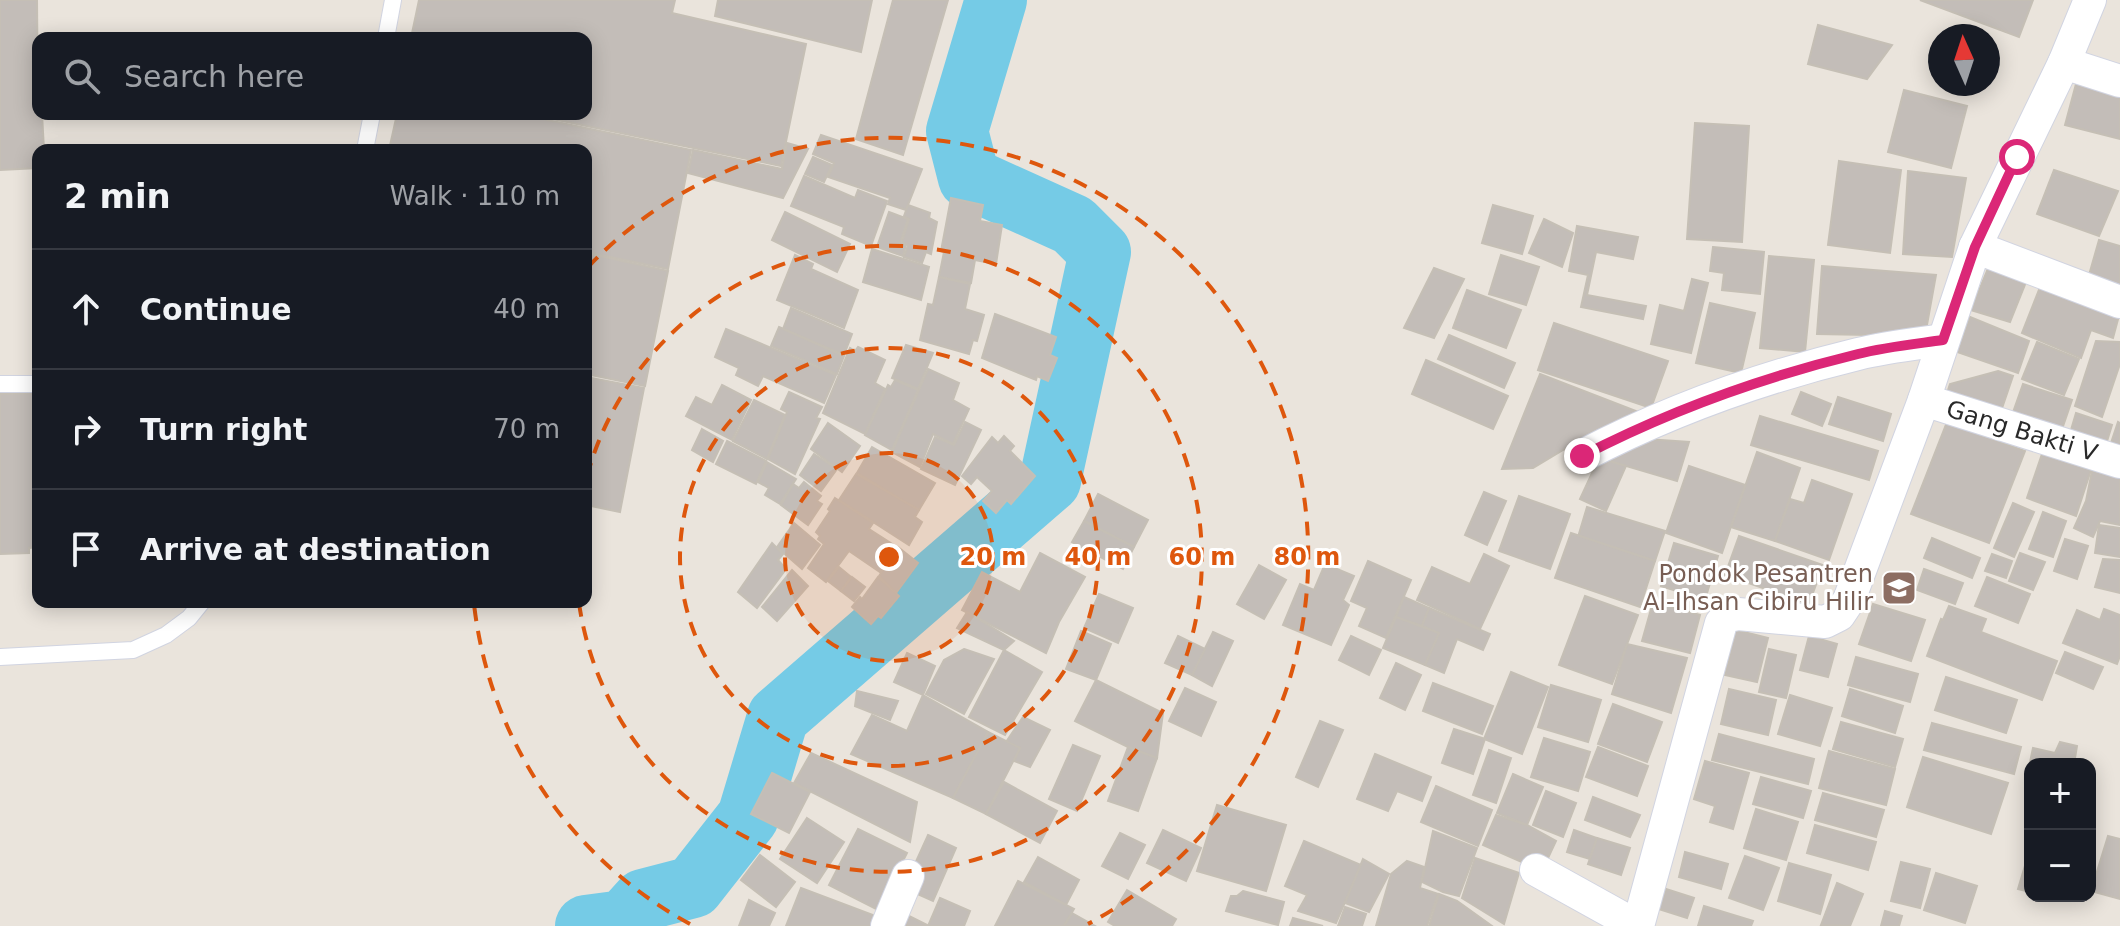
<!DOCTYPE html>
<html lang="en">
<head>
<meta charset="utf-8">
<style>
  body { margin:0; font-family:"DejaVu Sans",sans-serif; background:#242831; color:#f1f3f6 }
  .controls { position:absolute; right:24px; bottom:24px; display:grid; overflow:hidden; border-radius:16px; box-shadow:0 4px 20px #0003 }
  .controls button { width:72px; height:72px; display:grid; place-items:center; padding:0; border:0; border-bottom:2px solid #363941; background:#171b24; color:#f1f3f6; font:40px sans-serif }
  .compass { position:absolute; left:1928px; top:24px; width:72px; height:72px; border-radius:50%; background:#171b24; box-shadow:0 4px 20px #0003; rotate:357deg }
  .stop { position:absolute; width:24px; height:24px; margin:-18px; border:6px solid #db2777; border-radius:50%; background:#fff }
  .stop.end { background:#db2777; border-color:#fff; box-shadow:0 2px 8px #0008 }
  .list { margin:0; padding:0; list-style:none }
  h2 { display:flex; justify-content:space-between; align-items:center; height:104px; margin:0; padding:0 32px; font-size:34px }
  h2 small { font-size:26px; font-weight:400; color:#9ea1a6 }
  .list li { display:grid; grid-template-columns:52px 1fr auto; gap:24px; align-items:center; box-sizing:border-box; height:120px; padding:0 32px; border-top:2px solid #363941 }
  .list b { display:block; font-size:30px; white-space:nowrap }
  .list em { font-size:26px; font-style:normal; color:#9ea1a6 }
  .icon { flex:none; width:44px; height:44px; fill:none; stroke:currentColor; stroke-width:2; stroke-linecap:round; stroke-linejoin:round }
  .map { position:relative; flex:none; width:2120px; height:926px; overflow:hidden }
  .search { position:absolute; background:#171b24; box-shadow:0 4px 20px #0003; left:32px; top:32px; width:560px; height:88px; display:flex; align-items:center; gap:20px; box-sizing:border-box; padding:0 28px; border-radius:16px; color:#9ea1a6; font-size:30px }
  .panel { position:absolute; background:#171b24; box-shadow:0 4px 20px #0003; left:32px; top:144px; width:560px; height:464px; border-radius:16px }
  .map>svg:first-child { display:block }
  .lines { fill:none; stroke-linecap:round; stroke-linejoin:round }
  .river { stroke:#75cbe6; stroke-width:62 }
  .building { fill:#c3bdb8; stroke:#c5bfb5; stroke-width:2 }
  .service-casing { stroke:#d1d4e1; stroke-width:18 }
  .minor-casing { stroke:#d1d4e1; stroke-width:34 }
  .service { stroke:#fff; stroke-width:16 }
  .minor { stroke:#fff; stroke-width:32 }
  .route { stroke:#db2777; stroke-width:10 }
  .ring { fill:none; stroke:#de570d; stroke-width:4; stroke-dasharray:14 10 }
  .labels { text-anchor:middle; stroke-width:6; stroke-linejoin:round; paint-order:stroke }
  .street-label { font-size:24px; fill:#292929; stroke:#fff }
  .education-label { font-size:24px; fill:#785e54; stroke:#fff; text-anchor:end }
  .centre { fill:#de570d; stroke:#fff; stroke-width:4 }
  .ring-label { font-size:24px; text-anchor:middle; font-weight:bold; fill:#de570d; stroke:#fff; stroke-width:6; stroke-linejoin:round; paint-order:stroke }
</style>
</head>
<body>
<div class="map">
<svg width="2120" height="926" viewBox="0 0 2120 926">
  <rect width="100%" height="100%" fill="#eae4dc"/>
  <g class="lines">
    <path class="river" d="M586,926L624,921L643,900L693,887L748,817L778,717L1050,481L1100,252L1073,225L969,178L957,131L996,0"/>
  </g>
  <g class="building">
    <path d="M0,0H37L38,114H42L44,150H38V168L0,170Z"/>
    <path d="M419,0H675L672,13L806,44L781,166L528,114H586V38H411Z"/>
    <path d="M718,0H872L861,52L715,16Z"/>
    <path d="M893,0H948L903,155L856,139Z"/>
    <path d="M1920,0H2033L2019,37Z"/>
    <path d="M1818,25L1892,45L1867,79L1808,64Z"/>
    <path d="M2076,84L2120,95V139L2065,125Z"/>
    <path d="M1904,90L1967,106L1951,168L1888,152Z"/>
    <path d="M397,114H519L691,150L668,269L586,252V150H389Z"/>
    <path d="M1695,123L1749,126L1742,242L1687,239Z"/>
    <path d="M821,135L922,169L906,210L888,204L890,198L828,177L834,163L813,154Z"/>
    <path d="M787,143L808,149L783,198L688,173L693,150L782,169Z"/>
    <path d="M813,157L832,165L824,182L805,174Z"/>
    <path d="M1839,161L1901,170L1890,253L1828,245Z"/>
    <path d="M2054,170L2118,191L2099,236L2037,214Z"/>
    <path d="M1908,171L1966,178L1952,257L1903,254Z"/>
    <path d="M804,176L855,198L858,190L887,201L871,246L842,234L844,227L791,206Z"/>
    <path d="M951,198L983,205L980,221L1002,225L996,264L975,260L971,283L939,277L944,252L941,251Z"/>
    <path d="M908,205L930,213L929,218L937,222L931,254L926,252L922,263L904,257L908,245L902,242L909,219L904,216Z"/>
    <path d="M1493,205L1533,216L1522,254L1482,243Z"/>
    <path d="M785,212L850,244L837,272L772,240Z"/>
    <path d="M889,212L908,219L900,243L906,245L903,256L877,247Z"/>
    <path d="M1544,219L1573,233L1562,267L1529,253Z"/>
    <path d="M1577,226L1638,237L1633,259L1596,252L1587,295L1646,306L1643,319L1581,307L1588,275L1569,271Z"/>
    <path d="M2099,240L2120,246V293L2087,282Z"/>
    <path d="M1713,247L1764,252L1760,294L1722,290L1724,273L1710,271Z"/>
    <path d="M872,249L929,267L921,300L863,282Z"/>
    <path d="M586,253L668,271L645,386L586,374Z"/>
    <path d="M795,255L813,264L811,269L858,290L844,328L777,300Z"/>
    <path d="M1501,255L1539,267L1526,305L1489,294Z"/>
    <path d="M1769,256L1814,260L1805,352L1760,348Z"/>
    <path d="M1822,266L1936,275L1925,336L1817,334Z"/>
    <path d="M1989,266L2026,282L2010,322L1971,310Z"/>
    <path d="M1434,268L1464,279L1434,338L1404,328Z"/>
    <path d="M939,277L970,284L965,309L984,315L977,341L973,340L969,354L920,340L928,304L933,305Z"/>
    <path d="M2044,277L2120,312L2113,338L2091,330L2081,358L2022,333Z"/>
    <path d="M1692,279L1708,283L1691,353L1651,344L1660,305L1684,311Z"/>
    <path d="M1467,290L1521,310L1506,348L1453,328Z"/>
    <path d="M1710,303L1755,313L1741,373L1696,363Z"/>
    <path d="M791,308L852,334L844,355L783,329Z"/>
    <path d="M995,314L1056,337L1050,355L1057,358L1048,381L1037,376L1036,380L982,358Z"/>
    <path d="M1970,317L2029,341L2018,373L1957,352Z"/>
    <path d="M1554,323L1668,361L1651,408L1538,370Z"/>
    <path d="M779,327L844,356L837,374L771,346Z"/>
    <path d="M726,329L836,375L824,403L763,376L758,386L736,375L739,368L715,357Z"/>
    <path d="M1449,335L1515,363L1504,388L1438,359Z"/>
    <path d="M2096,341L2120,342V364L2102,417L2075,406Z"/>
    <path d="M2037,342L2079,359L2064,395L2022,379Z"/>
    <path d="M906,345L933,353L918,389L892,378Z"/>
    <path d="M858,347L885,360L875,383L885,389L865,434L823,413L850,348L855,351Z"/>
    <path d="M1426,360L1508,396L1493,429L1412,394Z"/>
    <path d="M928,369L959,383L953,400L969,409L953,444L933,434L920,467L892,452Z"/>
    <path d="M1998,371L2013,376L1999,417L1945,399L1950,384Z"/>
    <path d="M1540,374L1646,415L1593,432L1533,468L1502,469Z"/>
    <path d="M586,377L644,388L620,512L586,505Z"/>
    <path d="M895,380L918,390L892,450L865,435L888,385L891,387Z"/>
    <path d="M2023,384L2072,400L2059,438L2010,421Z"/>
    <path d="M722,385L751,400L732,440L686,416L696,397L712,405Z"/>
    <path d="M789,392L822,407L816,418L820,419L795,474L768,459L787,412L781,409Z"/>
    <path d="M1801,392L1831,404L1822,426L1792,414Z"/>
    <path d="M38,393V547L29,548V553L0,554V394Z"/>
    <path d="M1838,397L1891,414L1883,441L1829,424Z"/>
    <path d="M754,400L785,415L767,459L733,441Z"/>
    <path d="M2076,413L2112,425L2104,451L2068,440Z"/>
    <path d="M1760,416L1878,451L1869,480L1751,445Z"/>
    <path d="M965,422L981,430L955,485L921,469L935,437L954,445Z"/>
    <path d="M1947,422L2025,451L1989,543L1911,514Z"/>
    <path d="M2118,422L2120,423V456L2108,452Z"/>
    <path d="M828,423L860,446L842,472L811,449Z"/>
    <path d="M702,429L723,441L713,462L692,450Z"/>
    <path d="M1004,436L1014,446L1010,451L1035,476L1011,504L1007,500L996,513L983,501L992,491L977,477L971,484L962,476L992,437L998,443Z"/>
    <path d="M1631,438L1689,442L1677,481L1599,458Z"/>
    <path d="M727,441L766,461L756,484L716,464Z"/>
    <path d="M872,447L935,483L919,510L857,473Z"/>
    <path d="M1757,452L1800,468L1775,541L1731,527Z"/>
    <path d="M814,454L837,469L821,491L800,475Z"/>
    <path d="M2042,454L2091,470L2076,516L2027,498Z"/>
    <path d="M1599,458L1626,466L1606,511L1580,499Z"/>
    <path d="M767,462L796,479L780,504L765,495L769,488L758,482Z"/>
    <path d="M1689,466L1745,485L1722,553L1666,533Z"/>
    <path d="M2092,471L2120,476V525L2100,521L2093,537L2074,528L2086,501Z"/>
    <path d="M856,474L919,510L915,517L922,522L909,545L839,500Z"/>
    <path d="M1812,480L1852,494L1829,560L1775,541L1790,499L1804,503Z"/>
    <path d="M804,482L821,496L817,501L822,504L808,525L781,505L793,484L799,488Z"/>
    <path d="M1484,492L1506,501L1487,545L1465,535Z"/>
    <path d="M1098,494L1148,520L1134,547L1084,521Z"/>
    <path d="M1519,496L1570,514L1550,569L1499,551Z"/>
    <path d="M835,498L873,523L869,529L897,547L880,572L849,551L826,582L808,568L824,544L818,539L820,536L816,532L830,511L828,509Z"/>
    <path d="M2013,503L2034,512L2014,557L1994,548Z"/>
    <path d="M1587,507L1665,531L1655,561L1578,537Z"/>
    <path d="M2043,512L2066,521L2053,557L2029,549Z"/>
    <path d="M1084,521L1134,547L1123,569L1072,542Z"/>
    <path d="M794,523L820,545L802,569L777,547Z"/>
    <path d="M2099,525L2120,528V557L2095,553Z"/>
    <path d="M1571,533L1655,561L1640,607L1555,578Z"/>
    <path d="M1739,536L1823,565L1809,604L1725,575Z"/>
    <path d="M1932,538L1980,558L1972,578L1924,558Z"/>
    <path d="M2065,539L2088,546L2077,579L2054,571Z"/>
    <path d="M772,543L783,554L778,560L786,569L757,608L738,592Z"/>
    <path d="M1674,543L1718,556L1705,600L1661,586Z"/>
    <path d="M898,547L918,563L896,593L879,576Z"/>
    <path d="M1040,553L1085,577L1059,622L1046,653L962,610L982,572L1020,592Z"/>
    <path d="M2020,553L2045,562L2033,590L2009,581Z"/>
    <path d="M1484,554L1509,566L1480,629L1417,600L1432,567L1470,584Z"/>
    <path d="M1992,554L2012,561L2006,578L1985,571Z"/>
    <path d="M2103,559L2120,560V593L2095,587Z"/>
    <path d="M1368,561L1411,580L1386,638L1359,626L1367,608L1351,601Z"/>
    <path d="M1325,564L1354,576L1343,600L1349,605L1331,645L1283,625L1300,584L1314,590Z"/>
    <path d="M1259,565L1286,580L1264,619L1237,604Z"/>
    <path d="M839,567L851,577L841,591L828,581Z"/>
    <path d="M1924,569L1963,583L1955,604L1917,590Z"/>
    <path d="M792,570L808,586L777,621L762,607Z"/>
    <path d="M852,577L865,587L854,601L841,591Z"/>
    <path d="M878,577L899,596L881,618L878,616L871,624L852,607L860,597L862,599Z"/>
    <path d="M1987,577L2030,594L2018,623L1975,606Z"/>
    <path d="M1099,594L1133,608L1118,643L1084,628Z"/>
    <path d="M1585,596L1638,615L1612,684L1559,665Z"/>
    <path d="M1404,597L1429,608L1422,626L1396,617Z"/>
    <path d="M1653,602L1700,615L1690,653L1642,641Z"/>
    <path d="M1873,604L1925,620L1911,661L1859,644Z"/>
    <path d="M1949,606L1986,619L1981,632L2057,661L2042,700L1927,656L1941,619L1943,620Z"/>
    <path d="M1429,608L1490,634L1483,650L1457,639L1444,673L1425,665L1439,633L1422,626Z"/>
    <path d="M2104,609L2120,615V656L2117,664L2063,643L2077,610L2100,620Z"/>
    <path d="M967,612L1014,641L1004,650L957,628Z"/>
    <path d="M1396,617L1439,633L1425,665L1383,648Z"/>
    <path d="M1736,630L1768,638L1757,682L1725,675Z"/>
    <path d="M1081,631L1111,644L1096,680L1066,669Z"/>
    <path d="M1213,632L1233,641L1212,686L1192,675Z"/>
    <path d="M1178,636L1205,649L1192,675L1165,663Z"/>
    <path d="M1351,636L1381,650L1369,675L1339,660Z"/>
    <path d="M1809,636L1837,644L1828,677L1800,670Z"/>
    <path d="M1627,644L1687,658L1671,713L1612,694Z"/>
    <path d="M964,649L994,659L964,714L926,694L944,660Z"/>
    <path d="M1769,649L1796,655L1786,698L1759,692Z"/>
    <path d="M1004,650L1042,672L1005,735L969,717Z"/>
    <path d="M2065,652L2103,667L2093,689L2056,673Z"/>
    <path d="M907,653L935,666L923,695L894,682Z"/>
    <path d="M1856,657L1918,674L1910,702L1848,685Z"/>
    <path d="M1396,663L1421,675L1405,710L1380,698Z"/>
    <path d="M1511,672L1548,687L1522,754L1484,739Z"/>
    <path d="M1946,677L2017,700L2006,733L1935,710Z"/>
    <path d="M1096,680L1163,713L1157,758L1128,747L1075,721Z"/>
    <path d="M1433,683L1493,706L1482,734L1423,711Z"/>
    <path d="M1551,685L1601,700L1588,742L1538,727Z"/>
    <path d="M1185,688L1216,702L1201,736L1169,721Z"/>
    <path d="M1729,689L1776,700L1768,735L1721,724Z"/>
    <path d="M1850,689L1903,706L1895,733L1842,716Z"/>
    <path d="M857,691L898,701L890,720L855,706Z"/>
    <path d="M923,695L988,732L953,798L851,754L872,715L907,731Z"/>
    <path d="M1790,695L1832,708L1820,746L1778,734Z"/>
    <path d="M1613,704L1662,722L1647,762L1598,744Z"/>
    <path d="M1023,717L1050,730L1030,767L1014,761L1020,748L1006,742Z"/>
    <path d="M1320,721L1343,730L1318,787L1296,777Z"/>
    <path d="M1841,722L1903,739L1895,767L1833,749Z"/>
    <path d="M1932,723L2021,747L2014,774L1924,750Z"/>
    <path d="M1454,729L1485,739L1473,774L1442,763Z"/>
    <path d="M988,732L1020,748L986,814L953,798Z"/>
    <path d="M1719,734L1814,759L1808,784L1712,760Z"/>
    <path d="M1544,738L1590,752L1578,791L1531,777Z"/>
    <path d="M2060,742L2077,746L2074,764H2030V782L2026,781L2033,748L2055,753Z"/>
    <path d="M1073,745L1100,756L1077,811L1049,799Z"/>
    <path d="M1128,747L1157,758L1138,811L1108,801Z"/>
    <path d="M1598,747L1648,766L1637,796L1586,777Z"/>
    <path d="M1489,750L1511,758L1496,803L1473,795Z"/>
    <path d="M1829,751L1895,769L1886,805L1819,788Z"/>
    <path d="M811,753L917,802L910,842L794,783Z"/>
    <path d="M1375,754L1431,777L1422,801L1397,791L1388,811L1357,799Z"/>
    <path d="M1923,757L2008,783L1991,834L1907,807Z"/>
    <path d="M1705,761L1749,773L1733,829L1710,822L1715,806L1694,799Z"/>
    <path d="M772,773L810,792L789,833L751,814Z"/>
    <path d="M1513,774L1543,787L1527,825L1497,813Z"/>
    <path d="M1761,777L1811,791L1803,818L1753,804Z"/>
    <path d="M1004,782L1057,811L1040,843L986,814Z"/>
    <path d="M1436,786L1492,810L1478,846L1421,822Z"/>
    <path d="M1546,791L1576,803L1563,837L1533,825Z"/>
    <path d="M1823,793L1884,810L1876,837L1815,820Z"/>
    <path d="M1593,797L1640,815L1630,837L1585,820Z"/>
    <path d="M1217,805L1286,825L1266,891L1197,871Z"/>
    <path d="M1756,809L1798,822L1786,860L1744,848Z"/>
    <path d="M1496,815L1527,825L1556,841L1542,871L1483,845Z"/>
    <path d="M807,818L844,842L817,883L780,859Z"/>
    <path d="M1815,825L1876,842L1868,870L1807,853Z"/>
    <path d="M858,829L907,853L878,910L829,885Z"/>
    <path d="M1163,830L1201,848L1186,881L1147,863Z"/>
    <path d="M1574,830L1597,838L1590,859L1567,852Z"/>
    <path d="M1433,831L1477,848L1459,896L1443,892L1422,882Z"/>
    <path d="M1120,833L1145,845L1128,879L1102,866Z"/>
    <path d="M928,835L956,848L933,901L904,888Z"/>
    <path d="M2108,836L2120,839V899L2091,891Z"/>
    <path d="M1597,838L1630,848L1621,875L1588,864Z"/>
    <path d="M1304,841L1361,865L1336,923L1298,911L1307,895L1285,886Z"/>
    <path d="M2030,849V892L2018,889Z"/>
    <path d="M1685,852L1728,864L1721,889L1679,877Z"/>
    <path d="M760,855L795,882L776,907L741,880Z"/>
    <path d="M1745,856L1779,868L1763,910L1729,898Z"/>
    <path d="M1038,857L1079,880L1066,905L1024,882Z"/>
    <path d="M1475,858L1519,873L1504,924L1462,898Z"/>
    <path d="M1363,859L1389,874L1369,912L1345,903Z"/>
    <path d="M1407,861L1424,867L1420,888L1438,894L1427,926H1376L1391,874Z"/>
    <path d="M1901,862L1930,869L1920,908L1891,901Z"/>
    <path d="M1789,863L1831,875L1820,914L1778,901Z"/>
    <path d="M1936,873L1977,886L1965,923L1924,910Z"/>
    <path d="M1018,881L1074,909L1064,926H995Z"/>
    <path d="M1837,883L1863,894L1850,926L1821,925Z"/>
    <path d="M801,888L881,918L878,926H786Z"/>
    <path d="M1666,889L1694,898L1687,918L1659,909Z"/>
    <path d="M1127,890L1176,919L1172,926H1115L1108,922Z"/>
    <path d="M1243,891L1284,902L1278,925L1226,911L1231,896H1237Z"/>
    <path d="M1439,894L1457,901L1492,926H1429Z"/>
    <path d="M940,898L970,911L964,926H928Z"/>
    <path d="M749,900L775,913L769,926H739Z"/>
    <path d="M1704,906L1753,921L1751,926H1698Z"/>
    <path d="M1345,907L1366,914L1362,926H1338Z"/>
    <path d="M895,909L929,926H888Z"/>
    <path d="M1885,911L1902,916L1899,926H1881Z"/>
    <path d="M1072,913L1095,926H1064Z"/>
    <path d="M1293,918L1323,926H1290Z"/>
  </g>
  <g class="lines">
    <defs>
      <g id="service">
        <path d="M386,38L393,0"/>
        <path d="M365,150L372,114"/>
        <path d="M0,384H38"/>
        <path d="M0,657L133,650L166,635L189,618L202,602"/>
      </g>
      <g id="minor">
        <path d="M2064,63L2120,81"/>
        <path d="M1975,247L2120,302"/>
        <path d="M1924,400L2120,462"/>
        <path d="M1582,456C1668,411 1763,377 1858,354C1886,347 1915,344 1943,340"/>
        <path d="M1536,870L1637,926"/>
        <path d="M887,926L908,876"/>
        <path d="M1638,926L1721,623L1728,616L1738,614L1825,622L1839,615L1849,600L1924,400L1975,247L2064,63L2090,0"/>
      </g>
    </defs>
    <use href="#service" class="service-casing"/>
    <use href="#minor" class="minor-casing"/>
    <use href="#service" class="service"/>
    <use href="#minor" class="minor"/>
  </g>
  <g class="lines">
    <path class="route" d="M1582,456C1669,411 1763,377 1858,354C1885,347 1915,344 1943,340L1975,247L2017,157"/>
  </g>
  <circle cx="889" cy="557" r="104" fill="#de570d" fill-opacity=".12"/>
  <g class="ring">
    <circle cx="889" cy="557" r="104"/>
    <circle cx="889" cy="557" r="209"/>
    <path d="M587 476A313 313 0 1 1 579 603"/>
    <path d="M690 924A418 418 0 0 1 474 604M588 267A418 418 0 1 1 1088 924"/>
  </g>
  <defs>
    <symbol id="school-square" viewBox="-11 -11 22 22"><rect x="-9" y="-9" width="18" height="18" rx="4" fill="#8d6e63" stroke="#fff"/><path d="M0-5L7-2L0 1L-7-2ZM-4 1L0 2.5L4 1V4Q0 6-4 4Z" fill="#fff"/></symbol>
  </defs>
  <g fill-rule="evenodd">
    <use href="#school-square" x="1879" y="568" width="40" height="40"/>
  </g>
  <g class="labels">
    <g class="street-label">
      <text transform="translate(2022 431) rotate(17)" y="8">Gang Bakti V</text>
    </g>
    <g class="education-label">
      <text x="1873" y="582">Pondok Pesantren<tspan x="1873" dy="28">Al-Ihsan Cibiru Hilir</tspan></text>
    </g>
  </g>
  <circle cx="889" cy="557" r="12" class="centre"/>
  <g class="ring-label">
    <text x="993" y="565">20 m</text>
    <text x="1098" y="565">40 m</text>
    <text x="1202" y="565">60 m</text>
    <text x="1307" y="565">80 m</text>
  </g>
</svg>
<div class="controls">
<button>+</button>
<button>−</button>
</div>
<svg class="compass" viewBox="-18 -18 36 36"><path d="M0-13l5 13h-10z" fill="#e53935"/><path d="M0 13l5-13h-10z" fill="#9ea1a6"/></svg>
<div class="stop" style="left:2017px;top:157px"></div>
<div class="stop end" style="left:1582px;top:456px"></div>
<div class="search"><svg class="icon" aria-label="search" viewBox="0 0 24 24"><circle cx="10" cy="10" r="6"/><path d="M15 15l6 6"/></svg>Search here</div>
<section class="panel">
<h2>2 min<small>Walk · 110 m</small></h2>
<ul class="list">
<li><svg class="icon" aria-label="ahead" viewBox="0 0 24 24"><path d="M12 20V5M6 11l6-6 6 6"/></svg><div><b>Continue</b></div><em>40 m</em></li>
<li><svg class="icon" aria-label="right" viewBox="0 0 24 24"><path d="M7 20v-9h11M14 6l5 5-5 5"/></svg><div><b>Turn right</b></div><em>70 m</em></li>
<li><svg class="icon" aria-label="arrive" viewBox="0 0 24 24"><path d="M6 21V4h12l-3 4 3 4H6"/></svg><div><b>Arrive at destination</b></div></li>
</ul>
</section>
</div>
</body>
</html>
